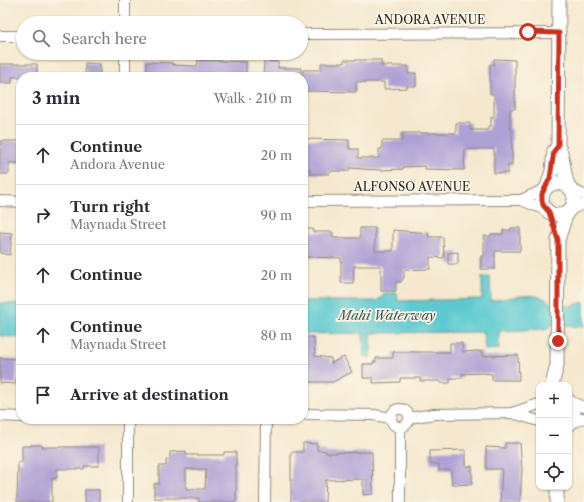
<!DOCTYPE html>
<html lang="en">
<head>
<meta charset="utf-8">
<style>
  body { margin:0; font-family:"Libre Caslon Text",serif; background:#f2f2f3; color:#2b2b33 }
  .controls { position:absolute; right:12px; bottom:12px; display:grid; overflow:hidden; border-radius:8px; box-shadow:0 1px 3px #0004 }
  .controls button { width:36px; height:36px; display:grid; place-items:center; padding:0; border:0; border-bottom:1px solid #e1e1e2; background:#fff; color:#2b2b33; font:20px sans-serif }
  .stop { position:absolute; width:12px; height:12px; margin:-9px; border:3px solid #c8321e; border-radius:50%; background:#fff }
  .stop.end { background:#c8321e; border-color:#fff; box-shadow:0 1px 4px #0008 }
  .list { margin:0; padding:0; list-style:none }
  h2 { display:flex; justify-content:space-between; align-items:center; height:52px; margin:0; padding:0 16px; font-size:17px }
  h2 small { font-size:13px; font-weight:400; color:#7c7c81 }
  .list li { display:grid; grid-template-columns:26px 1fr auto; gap:12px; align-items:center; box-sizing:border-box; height:60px; padding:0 16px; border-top:1px solid #e1e1e2 }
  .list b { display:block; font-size:15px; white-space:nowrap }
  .list p { margin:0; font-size:13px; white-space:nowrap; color:#7c7c81 }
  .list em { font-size:13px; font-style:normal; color:#7c7c81 }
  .icon { flex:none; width:22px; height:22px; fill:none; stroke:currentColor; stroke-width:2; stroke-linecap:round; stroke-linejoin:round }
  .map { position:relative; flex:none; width:584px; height:502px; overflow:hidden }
  .search { position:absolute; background:#fff; box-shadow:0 1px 3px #0004; left:16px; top:16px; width:292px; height:44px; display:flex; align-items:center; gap:10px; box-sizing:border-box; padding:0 14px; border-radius:22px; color:#7c7c81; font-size:15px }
  .panel { position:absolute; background:#fff; box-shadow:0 1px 3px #0004; left:16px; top:72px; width:292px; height:352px; border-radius:16px }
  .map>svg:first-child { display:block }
  .water { fill:#5dcad1; stroke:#447a7e }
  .building { fill:#aea1d5; fill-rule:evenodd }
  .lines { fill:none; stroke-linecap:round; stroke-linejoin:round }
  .minor-casing { stroke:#908a7d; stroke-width:12 }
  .tertiary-casing { stroke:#908a7d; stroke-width:15 }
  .minor { stroke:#fff; stroke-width:10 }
  .tertiary { stroke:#fff; stroke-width:13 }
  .route { stroke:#c8321e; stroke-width:5 }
  .labels { text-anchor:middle; stroke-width:3.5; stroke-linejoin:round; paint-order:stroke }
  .street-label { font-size:12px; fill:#2b2b2b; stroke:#fcf5e5 }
  .water-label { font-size:13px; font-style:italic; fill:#3a5b5d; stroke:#fcf5e5 }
</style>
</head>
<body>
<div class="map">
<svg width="584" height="502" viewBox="0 0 584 502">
  <rect width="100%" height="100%" fill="#fcf5e5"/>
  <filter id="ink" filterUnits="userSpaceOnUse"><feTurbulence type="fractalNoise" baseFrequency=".025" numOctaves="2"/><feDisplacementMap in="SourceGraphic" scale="8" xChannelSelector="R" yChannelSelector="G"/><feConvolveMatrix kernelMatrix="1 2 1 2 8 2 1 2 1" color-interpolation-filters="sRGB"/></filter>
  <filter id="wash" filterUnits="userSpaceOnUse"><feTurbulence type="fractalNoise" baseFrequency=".012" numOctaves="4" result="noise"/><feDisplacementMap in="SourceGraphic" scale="16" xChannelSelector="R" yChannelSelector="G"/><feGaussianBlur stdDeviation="0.9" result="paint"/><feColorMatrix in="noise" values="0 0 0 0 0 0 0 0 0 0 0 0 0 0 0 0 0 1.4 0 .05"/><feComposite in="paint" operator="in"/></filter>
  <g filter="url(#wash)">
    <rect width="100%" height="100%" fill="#f5e8cf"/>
    <g class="water">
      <path d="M482,277H490L491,301C510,298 538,289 552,304L570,306L584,302V327L553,324L547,329L499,331V349L485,350L483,332L371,333V357H364L363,333L303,334V301H376L381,298L385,293H397L398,301L482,299Z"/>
      <path d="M0,303L21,304V338L0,336Z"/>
    </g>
    <g id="blocks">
      <g class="building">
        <path d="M494,59L515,60V109H510V129H512V165H508V173H494V149H465L464,170L425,169V166L403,167V169L379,170L349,168V171H329V174H310V169H303V139L349,140V149H358V158H379V149H382V141H402V133H456V123H470V130H488V126H491V117H494V94H490V64L494,65Z"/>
        <path d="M198,60L246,62V77H147V62L173,63V65L197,66Z"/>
        <path d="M344,60H381V66H408V74L416,73V86H407V88L384,89V82H356V92L303,91V70H321V63H344Z"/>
        <path d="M264,61L278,62V68H301V77L263,76Z"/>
        <path d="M85,63L100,64V77H85Z"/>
        <path d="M0,64H37V77H12V83H0Z"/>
        <path d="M0,141H21V163H9V174H0Z"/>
        <path d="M360,228H375V251H393V230L429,233L428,236L431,237H443L444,258L430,257V269L404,270V277L401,282H396V291H381V266H354L353,283H341V258L303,257V229H313V232H333V238H360Z"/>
        <path d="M511,228H520V251H495V269H481V256H484V236H491V234H503V230H511Z"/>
        <path d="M0,232L12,233L10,255L0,253Z"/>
        <path d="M458,252V264H448V253Z"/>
        <path d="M303,337H314L315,356L331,358V363L344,357L352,372L333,382H304Z"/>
        <path d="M450,343H462L463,352L477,351L482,352V356L518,355L519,380H492V374L482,373L462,374V378H450V383H440V381H420V378H400V382L373,383V378H363V364H373V362H376V358H393V352H450Z"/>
        <path d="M0,358L17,359L16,384L0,383Z"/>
        <path d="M303,443L317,444V450L326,451V453L372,452L373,494L363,495V479L326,480L325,502H291V452H303Z"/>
        <path d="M505,443H520L522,469L520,502H500L502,469H486V447L505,448Z"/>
        <path d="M31,445H42V447H99V466H84V469H57V478H52V502H17L18,462H22V446H31Z"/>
        <path d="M466,450V467L472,466V484L452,485L451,470H439V464H430V451Z"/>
        <path d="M186,451V455H224V452H236V502H199V498H154V484H159V466H166V460H170V452ZM186,469H206L205,489H186Z"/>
        <rect x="85" y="490" width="14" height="12"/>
      </g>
    </g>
  </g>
  <g filter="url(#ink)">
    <use href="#blocks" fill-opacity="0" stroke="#908a7d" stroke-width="1"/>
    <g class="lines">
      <defs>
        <g id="minor">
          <path d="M125,0V23"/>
          <path d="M301,34L559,33"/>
          <path d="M0,36H23"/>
          <path d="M125,77V53"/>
          <path d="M571,189L584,195"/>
          <path d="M521,200L545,189"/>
          <path d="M0,201L21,202"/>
          <path d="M303,201L521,200L546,210"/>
          <path d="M571,209L584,204"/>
          <path d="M571,402L584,407"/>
          <circle cx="400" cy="418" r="9"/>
          <path d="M512,413L539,421"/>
          <path d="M303,414L374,415L391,418"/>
          <path d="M0,416L21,417"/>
          <path d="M409,418L434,414L512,413L539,404"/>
          <path d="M570,424L584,418"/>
          <path d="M128,502V419"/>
          <path d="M265,502L266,419"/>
          <path d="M400,502V427"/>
        </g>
        <g id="tertiary">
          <path d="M559,148C564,155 563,175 569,187"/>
          <circle cx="558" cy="199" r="16"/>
          <path d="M547,187L552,171L554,151L558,146L559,0"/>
          <path d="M552,385L557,365L558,240L567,212"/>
          <path d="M569,401C576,408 575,417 569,425"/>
          <path d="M557,502V487"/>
        </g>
      </defs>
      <use href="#minor" class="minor-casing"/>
      <use href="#tertiary" class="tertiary-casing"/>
      <use href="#minor" class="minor"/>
      <use href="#tertiary" class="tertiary"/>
    </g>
  </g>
  <g class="lines" filter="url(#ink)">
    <path class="route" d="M528,32L559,33L558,146L554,151L550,178L542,194V200L543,205L549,212L558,240V341"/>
  </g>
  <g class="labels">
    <g class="street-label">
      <text x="430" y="24">ANDORA AVENUE</text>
      <text x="412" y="191">ALFONSO AVENUE</text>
    </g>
    <g class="water-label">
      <text x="387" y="320">Mahi Waterway</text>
    </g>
  </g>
</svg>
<div class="controls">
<button>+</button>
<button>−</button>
<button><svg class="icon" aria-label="locate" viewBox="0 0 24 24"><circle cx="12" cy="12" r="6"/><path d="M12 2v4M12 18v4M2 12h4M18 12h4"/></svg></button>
</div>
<div class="stop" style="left:528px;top:32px"></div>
<div class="stop end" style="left:558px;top:341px"></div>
<div class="search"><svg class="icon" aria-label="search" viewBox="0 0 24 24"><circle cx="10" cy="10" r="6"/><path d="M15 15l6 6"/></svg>Search here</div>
<section class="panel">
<h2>3 min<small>Walk · 210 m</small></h2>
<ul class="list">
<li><svg class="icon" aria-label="ahead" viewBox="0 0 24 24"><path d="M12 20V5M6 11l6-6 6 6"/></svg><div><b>Continue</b><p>Andora Avenue</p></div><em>20 m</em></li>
<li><svg class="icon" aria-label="right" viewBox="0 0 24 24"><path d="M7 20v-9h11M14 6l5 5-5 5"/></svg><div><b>Turn right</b><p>Maynada Street</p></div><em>90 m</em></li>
<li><svg class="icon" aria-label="ahead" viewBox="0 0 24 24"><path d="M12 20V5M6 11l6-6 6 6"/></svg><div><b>Continue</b></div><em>20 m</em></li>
<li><svg class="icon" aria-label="ahead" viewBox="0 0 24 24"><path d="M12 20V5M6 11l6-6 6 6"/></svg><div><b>Continue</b><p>Maynada Street</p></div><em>80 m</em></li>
<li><svg class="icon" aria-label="arrive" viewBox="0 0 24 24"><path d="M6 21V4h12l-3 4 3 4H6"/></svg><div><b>Arrive at destination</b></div></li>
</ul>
</section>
</div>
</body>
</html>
